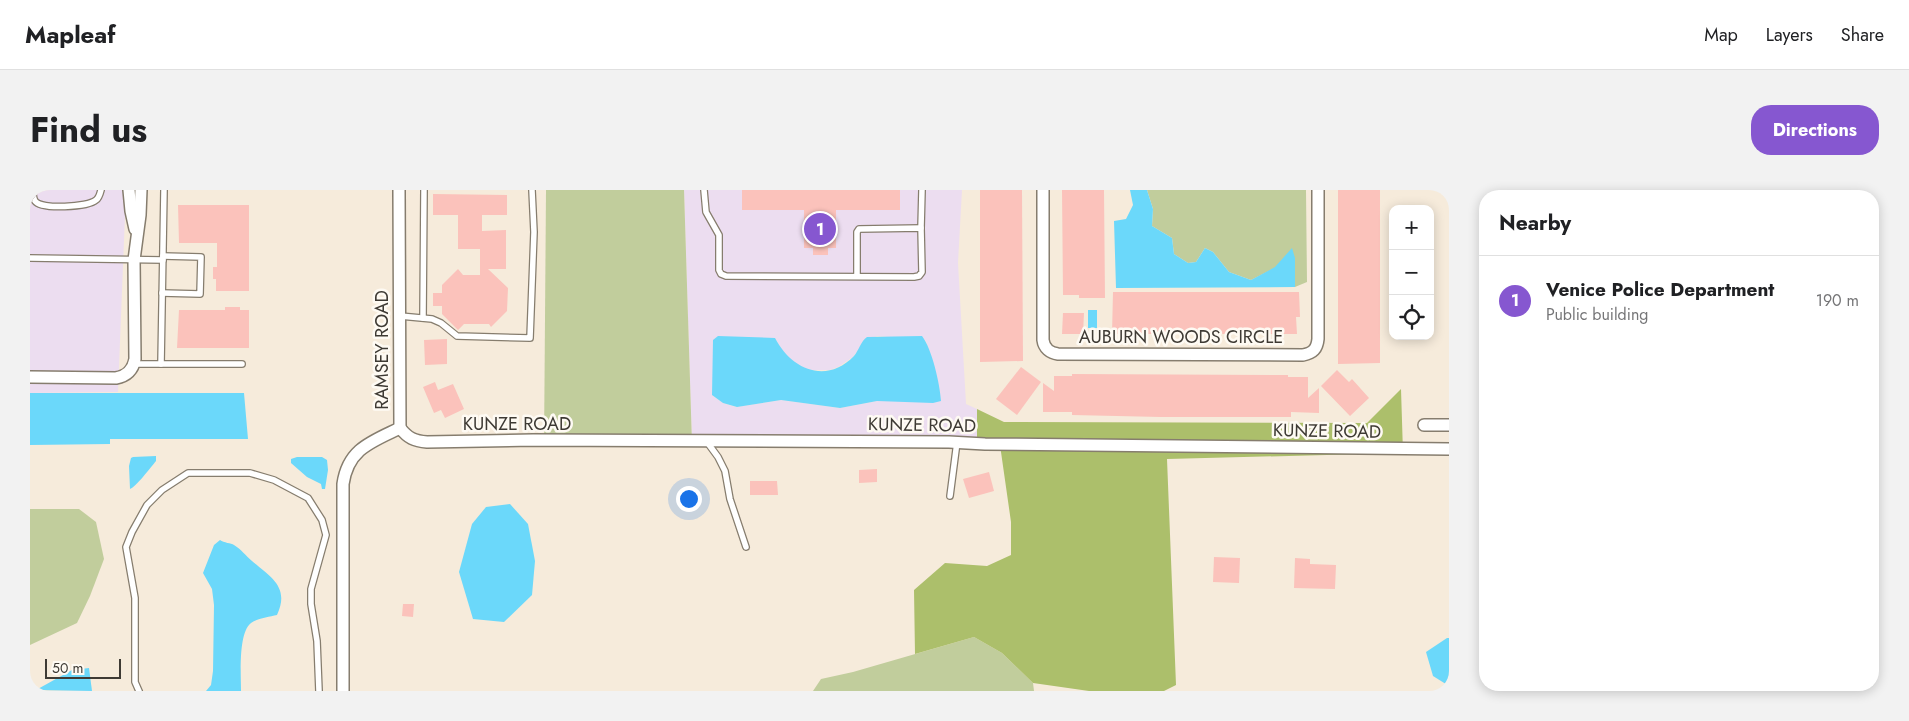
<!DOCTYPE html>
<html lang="en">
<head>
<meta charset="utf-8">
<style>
  body { margin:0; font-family:Jost,sans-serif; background:#f2f2f2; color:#202124 }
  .controls { position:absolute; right:15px; top:15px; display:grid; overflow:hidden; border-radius:10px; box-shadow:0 2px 12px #0003 }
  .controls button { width:45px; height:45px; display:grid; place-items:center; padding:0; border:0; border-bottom:1px solid #e0e0e0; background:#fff; color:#202124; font:25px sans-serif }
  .scale { position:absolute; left:15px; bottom:12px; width:76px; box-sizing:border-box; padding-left:5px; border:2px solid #3e3a34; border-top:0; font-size:14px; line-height:18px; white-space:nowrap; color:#3e3a34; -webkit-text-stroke:4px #fefaf3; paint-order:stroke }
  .you { position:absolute; left:658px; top:308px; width:18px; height:18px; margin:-12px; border:4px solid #fff; border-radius:50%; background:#1a73e8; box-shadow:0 0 0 8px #1a73e833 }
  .badge { display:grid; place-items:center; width:32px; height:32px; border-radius:50%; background:#8657d0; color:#fff; font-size:16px; font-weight:700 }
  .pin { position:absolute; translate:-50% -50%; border:2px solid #fff; box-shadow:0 1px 5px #0006 }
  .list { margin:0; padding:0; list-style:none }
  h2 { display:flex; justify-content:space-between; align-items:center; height:65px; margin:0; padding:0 20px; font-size:21px }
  h2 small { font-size:16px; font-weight:400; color:#757577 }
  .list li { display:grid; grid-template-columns:32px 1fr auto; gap:15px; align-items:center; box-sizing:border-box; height:90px; padding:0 20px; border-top:1px solid #e0e0e0 }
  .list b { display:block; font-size:19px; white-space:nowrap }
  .list p { margin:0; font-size:16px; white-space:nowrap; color:#757577 }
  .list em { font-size:16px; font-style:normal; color:#757577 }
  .icon { flex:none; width:28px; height:28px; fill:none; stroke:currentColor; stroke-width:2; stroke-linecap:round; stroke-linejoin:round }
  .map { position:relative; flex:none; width:1419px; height:501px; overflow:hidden; border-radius:20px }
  header { display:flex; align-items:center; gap:30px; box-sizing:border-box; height:70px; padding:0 25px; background:#fff; border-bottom:1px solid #e0e0e0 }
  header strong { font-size:24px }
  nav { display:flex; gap:28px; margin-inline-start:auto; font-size:18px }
  .intro { display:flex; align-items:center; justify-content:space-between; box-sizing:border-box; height:120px; padding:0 30px }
  h1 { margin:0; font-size:35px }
  .button { padding:12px 22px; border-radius:20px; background:#8657d0; color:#fff; font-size:18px; font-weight:700 }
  main { display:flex; gap:30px; padding:0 30px }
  aside { flex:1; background:#fff; border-radius:20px; box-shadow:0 2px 12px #0003 }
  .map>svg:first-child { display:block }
  .commercial { fill:#ecddf0; fill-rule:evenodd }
  .green { fill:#c1cd9c }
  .forest { fill:#acbf6b }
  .water { fill:#6bd8fa }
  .building { fill:#fbc2bb }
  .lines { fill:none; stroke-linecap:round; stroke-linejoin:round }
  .service-casing { stroke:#867d6e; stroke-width:8 }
  .minor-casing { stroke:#867d6e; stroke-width:14 }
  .service { stroke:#fff; stroke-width:5.5 }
  .minor { stroke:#fff; stroke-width:11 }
  .labels { text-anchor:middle; stroke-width:5; stroke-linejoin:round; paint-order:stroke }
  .street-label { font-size:18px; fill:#3e3a34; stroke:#fefaf3 }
</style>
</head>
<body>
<header>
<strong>Mapleaf</strong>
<nav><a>Map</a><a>Layers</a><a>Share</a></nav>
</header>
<div class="intro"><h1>Find us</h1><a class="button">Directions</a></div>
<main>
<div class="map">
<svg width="1419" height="501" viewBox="0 0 1419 501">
  <rect width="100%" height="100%" fill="#f6ebdb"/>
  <g class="commercial">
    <path d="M0,0H96L88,202L0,203Z"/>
    <path d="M654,0H932L928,73L936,214L947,219V248L662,254ZM847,146L896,151L898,159L862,211H847L810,218L751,210L706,217L693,213L682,205L686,148H745L751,160L761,170L771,177L780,180H800L808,177L823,167L833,154Z"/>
  </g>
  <g class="green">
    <path d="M516,0H654L662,254L514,256Z"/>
    <path d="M1117,0H1276L1277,92L1265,97V68L1221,90L1199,82L1183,62L1175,58L1166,72L1158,73L1144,64L1142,48L1122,36L1123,19Z"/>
    <path d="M0,319H49L66,332L74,369L60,406L47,433L0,455Z"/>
    <path d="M944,447L972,463L1003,493L1004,501H783L791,489L823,482Z"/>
  </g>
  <path class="forest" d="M1371,199L1373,263L1137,269L1146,495L1134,501H1059L1003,493L972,463L944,447L885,464L884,400L915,373L957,376L981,365V332L969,248H947V219L974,232L1337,233Z"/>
  <g class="water">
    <path d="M1100,0H1117L1123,19L1122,36L1142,48L1144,64L1158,73L1166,72L1175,58L1183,62L1199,82L1221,90L1245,77L1262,58L1265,68V97L1086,98L1084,31L1096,29L1103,15Z"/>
    <rect x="1058" y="120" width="9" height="18"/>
    <path d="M688,146L745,148C761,179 796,195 824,166C829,160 831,151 837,147L892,146C902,159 910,194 911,211L903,213L847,211L810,218L751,210L707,217L693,213L682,205L683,150Z"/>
    <path d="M0,203H214L218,249H80V254L0,255Z"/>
    <path d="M126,266V271C121,277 105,298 100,299L99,276L101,268L103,267Z"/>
    <path d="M267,267H292L297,270L298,280L295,299H292L291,294L277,287L261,273V269Z"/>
    <path d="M480,314L498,334L505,371L502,405L474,432L443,429L429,382L442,334L456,317Z"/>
    <path d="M190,350C194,353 201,353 204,355C211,359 216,366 222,371C241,387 260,397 247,425C239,427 228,428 221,433C208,443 211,485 211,501H176L181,495L183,481L184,415L182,399L173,383L184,355Z"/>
    <path d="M1417,448H1419V496L1403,486L1396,462Z"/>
    <path d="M59,478L62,501L6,500L42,480Z"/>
  </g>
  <g class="building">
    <path d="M712,0H870V20H806V58H798V65H783V58H774V20H712Z"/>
    <path d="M950,0H992L993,171L950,172Z"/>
    <path d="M1032,0H1074L1075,108H1049V105H1033Z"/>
    <path d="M1308,0H1350V173L1308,174Z"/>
    <path d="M403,4L477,5V25H452V41L476,40V79H458L478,98L477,121L461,137L459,134H434L428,140L412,124V116H403V103H412V95L428,79L433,85H450V59H428V25H403Z"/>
    <path d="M148,15H219V101H186V89H183V77H187V53H149Z"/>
    <path d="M1083,102H1269L1270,127H1266L1267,144H1082Z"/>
    <path d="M195,117H210V120H219V158H147L149,120H195Z"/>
    <path d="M1033,123H1054L1053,144H1032Z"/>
    <path d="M417,149V174L395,175L394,150Z"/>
    <path d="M991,177L1011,192L987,225L966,209Z"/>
    <path d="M1307,180L1319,192L1322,189L1339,208L1320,226L1291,196Z"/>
    <path d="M1042,184L1258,185V187H1278V208L1289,198V223L1261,222V227H1131L1042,225V222H1013V193L1024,201V186H1042Z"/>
    <path d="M405,192L408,200L423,194L434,219L415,228L411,220L404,223L393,197Z"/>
    <path d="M847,279V292L829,293V280Z"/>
    <path d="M959,282L964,301L939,308L933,289Z"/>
    <path d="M720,291H747L748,305H720Z"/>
    <path d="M1184,367L1210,368L1209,393L1183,392Z"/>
    <path d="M1265,368L1280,369V374L1306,375L1305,399L1264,398Z"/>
    <path d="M373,414H384L383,427L372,426Z"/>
  </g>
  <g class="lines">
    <defs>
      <g id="service">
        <path d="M3,0C3,4 3,8 5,11C11,20 58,17 66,10C69,8 70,4 71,0"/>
        <path d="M674,0L676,22L689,45V80L691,84L696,86L884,87L889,86L892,82L891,38L829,39L827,42V86"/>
        <path d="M891,38L892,0"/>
        <path d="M0,68L133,70"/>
        <path d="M132,103L170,104L171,67L133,66"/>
        <path d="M370,126L402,129L411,133L427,146L500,148L504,42L502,0"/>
        <path d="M393,128L394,0"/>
        <path d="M104,174H212"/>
        <path d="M131,174L134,0"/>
        <path d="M677,252L688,267L695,281L700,309L716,357"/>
        <path d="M920,306L927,252"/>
        <path d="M109,501L105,492V408L96,357L102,342L117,315L132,300L158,283H220L244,290L278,308L292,330L296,345L281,399V414L287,451L289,501"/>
      </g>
      <g id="minor">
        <path d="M99,0L101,21L105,39"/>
        <path d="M369,0L370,238"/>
        <path d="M1013,0V150C1014,158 1020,163 1028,164L1273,165C1283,163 1287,159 1288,149V0"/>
        <path d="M0,187L86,188C97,186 103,180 105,169L104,70L110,25L111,0"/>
        <path d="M1394,235H1419"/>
        <path d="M370,238C378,248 384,251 397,252L503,250L919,252L955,254L1419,259"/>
        <path d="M313,501V294C318,259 341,252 370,238"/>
      </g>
    </defs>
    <use href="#service" class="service-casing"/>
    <use href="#minor" class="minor-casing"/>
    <use href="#service" class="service"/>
    <use href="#minor" class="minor"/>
  </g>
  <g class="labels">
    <g class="street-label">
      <text x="1151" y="153">AUBURN WOODS CIRCLE</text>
      <text transform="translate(352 160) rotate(-90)" y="6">RAMSEY ROAD</text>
      <text x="487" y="240">KUNZE ROAD</text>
      <text transform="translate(892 235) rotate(1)" y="6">KUNZE ROAD</text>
      <text transform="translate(1297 241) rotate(1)" y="6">KUNZE ROAD</text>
    </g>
  </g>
</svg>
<div class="controls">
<button>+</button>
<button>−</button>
<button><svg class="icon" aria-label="locate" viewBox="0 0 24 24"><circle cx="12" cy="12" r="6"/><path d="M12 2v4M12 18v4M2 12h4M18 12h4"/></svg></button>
</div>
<div class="scale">50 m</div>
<div class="you"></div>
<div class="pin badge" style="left:790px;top:39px">1</div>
</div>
<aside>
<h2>Nearby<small></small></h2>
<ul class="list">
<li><span class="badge">1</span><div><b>Venice Police Department</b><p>Public building</p></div><em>190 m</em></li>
</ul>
</aside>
</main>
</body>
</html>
